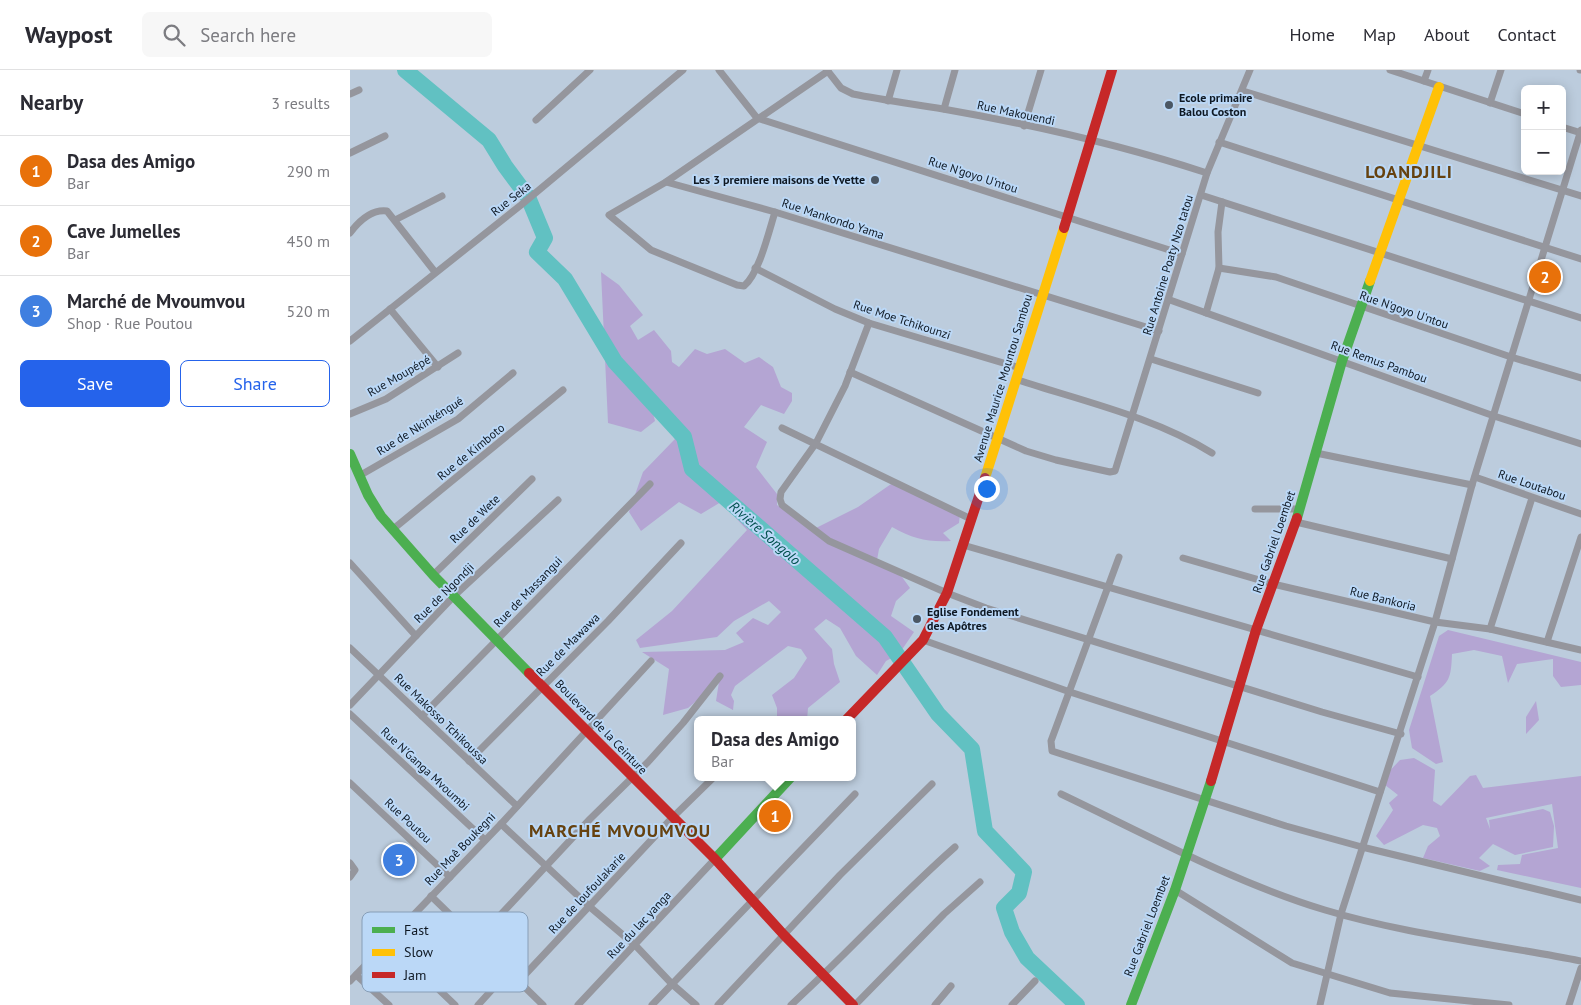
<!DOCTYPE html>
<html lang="en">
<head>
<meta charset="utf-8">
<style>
  body { margin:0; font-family:"PT Sans",sans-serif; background:#f7f7f7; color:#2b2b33 }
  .controls { position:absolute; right:15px; top:15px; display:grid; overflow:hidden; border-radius:8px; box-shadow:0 2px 12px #0003 }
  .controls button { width:45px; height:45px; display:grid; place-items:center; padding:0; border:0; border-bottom:1px solid #e1e1e2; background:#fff; color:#2b2b33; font:25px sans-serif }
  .you { position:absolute; left:636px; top:418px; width:18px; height:18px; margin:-12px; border:4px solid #fff; border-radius:50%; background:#1a73e8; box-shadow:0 0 0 8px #1a73e833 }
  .badge { display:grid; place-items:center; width:32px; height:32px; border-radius:50%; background:#2563eb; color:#fff; font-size:16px; font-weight:700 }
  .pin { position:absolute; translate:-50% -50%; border:2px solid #fff; box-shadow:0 1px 5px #0006 }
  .popup { position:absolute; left:344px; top:646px; width:162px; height:65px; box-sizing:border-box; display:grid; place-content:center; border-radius:8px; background:#fff; filter:drop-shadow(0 1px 4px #0005); font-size:16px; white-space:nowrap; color:#7c7c81 }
  .popup b { font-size:19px; color:#2b2b33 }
  .popup::after { content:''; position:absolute; left:50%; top:100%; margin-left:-10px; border:10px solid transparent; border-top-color:#fff }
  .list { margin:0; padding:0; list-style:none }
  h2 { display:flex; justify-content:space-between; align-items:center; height:65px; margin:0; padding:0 20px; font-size:21px }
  h2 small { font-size:16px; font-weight:400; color:#7c7c81 }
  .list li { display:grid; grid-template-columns:32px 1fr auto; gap:15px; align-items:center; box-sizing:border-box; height:70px; padding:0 20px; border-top:1px solid #e1e1e2 }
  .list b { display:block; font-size:19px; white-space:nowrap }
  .list p { margin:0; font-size:16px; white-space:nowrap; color:#7c7c81 }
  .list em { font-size:16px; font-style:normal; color:#7c7c81 }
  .actions { display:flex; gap:10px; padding:15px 20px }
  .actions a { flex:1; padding:11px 0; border:1px solid #2563eb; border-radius:8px; text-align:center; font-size:18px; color:#2563eb }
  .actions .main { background:#2563eb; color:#fff }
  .icon { flex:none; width:28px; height:28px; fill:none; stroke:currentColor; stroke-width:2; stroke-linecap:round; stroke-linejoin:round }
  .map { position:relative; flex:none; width:1231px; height:935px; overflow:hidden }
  header { display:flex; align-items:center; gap:30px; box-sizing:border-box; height:70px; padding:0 25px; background:#fff; border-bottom:1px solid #e1e1e2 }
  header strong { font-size:24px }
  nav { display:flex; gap:28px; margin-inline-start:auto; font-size:18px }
  .search { width:350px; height:45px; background:#f7f7f7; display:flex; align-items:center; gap:12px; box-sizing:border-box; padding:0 18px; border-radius:8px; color:#7c7c81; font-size:19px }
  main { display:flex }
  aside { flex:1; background:#fff }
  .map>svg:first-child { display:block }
  .green { fill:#b4a5d3 }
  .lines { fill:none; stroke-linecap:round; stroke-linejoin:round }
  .river { stroke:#61c1c2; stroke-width:16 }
  .street { stroke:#95969d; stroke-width:7 }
  .fast { stroke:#4caf50; stroke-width:10 }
  .slow { stroke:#ffc107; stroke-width:10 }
  .jam { stroke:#c62828; stroke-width:10 }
  .poi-dot { fill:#4b5764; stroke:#bbd8f7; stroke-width:2 }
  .labels { text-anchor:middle; stroke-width:4; stroke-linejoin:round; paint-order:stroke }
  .poi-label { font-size:12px; font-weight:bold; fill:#0e1823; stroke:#bbd8f7; text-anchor:start }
  .street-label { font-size:12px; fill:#0e1823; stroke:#bbd8f7 }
  .water-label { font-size:14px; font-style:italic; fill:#00504d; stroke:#bbd8f7 }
  .district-label { font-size:18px; font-weight:bold; letter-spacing:1px; fill:#664210; stroke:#bbd8f7 }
  .key { fill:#bbd8f7; stroke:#879eb7; stroke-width:1 }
  .key-label { font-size:14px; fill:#0e1823 }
</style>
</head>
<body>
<header>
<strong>Waypost</strong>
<div class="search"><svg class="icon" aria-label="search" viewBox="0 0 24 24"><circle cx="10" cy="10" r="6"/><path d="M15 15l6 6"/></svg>Search here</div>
<nav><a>Home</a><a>Map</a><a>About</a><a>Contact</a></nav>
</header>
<main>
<aside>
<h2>Nearby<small>3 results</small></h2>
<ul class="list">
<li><span class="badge" style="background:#e8710a">1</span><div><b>Dasa des Amigo</b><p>Bar</p></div><em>290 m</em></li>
<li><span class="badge" style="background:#e8710a">2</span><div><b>Cave Jumelles</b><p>Bar</p></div><em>450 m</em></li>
<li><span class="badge" style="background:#3f7fe0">3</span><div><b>Marché de Mvoumvou</b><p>Shop · Rue Poutou</p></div><em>520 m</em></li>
</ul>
<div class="actions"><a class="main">Save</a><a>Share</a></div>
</aside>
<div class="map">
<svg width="1231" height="935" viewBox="0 0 1231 935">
  <rect width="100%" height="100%" fill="#bcccdd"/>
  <g class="green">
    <path d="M251,202L269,215L293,245L280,256L288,270L304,260L321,281L322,292L329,297L345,279L357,284L375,279L395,293L409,287L423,297L431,317L442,323V331L434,344L411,335L394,357L417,372L406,397L427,424V435L462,460L508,437L544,412L610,443L609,453L593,463L601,471C576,472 564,469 542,457L529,479L527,490L552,507L560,518L546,531L541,546L564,562L549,584L536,591L527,605L506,586L490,558L476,549L464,559L482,579L484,594L490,612L458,638L457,650H427V638L422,625L444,608L457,588L451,579L438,576L385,616L381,625L384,631L383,640L366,631L369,612L338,638L313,645L319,599L292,582L375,580L394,572L386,563L403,548L418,555L431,542L419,531L384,551L367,567L290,578L286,570L322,541L397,460L371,432L351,444L329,432L291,461L279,442L293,402L325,369L312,350L303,343L305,351L291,362L258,353Z"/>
    <path d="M1098,560L1231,592V615L1211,617L1203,606V589L1167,594L1158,613L1152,586L1124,580L1102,584C1101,608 1100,613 1080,626L1093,692L1086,694L1062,678L1059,660L1089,566Z"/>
    <path d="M1186,631L1189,650L1176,664V647Z"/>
    <path d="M1064,688L1085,700L1083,731L1091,736L1120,706L1126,705L1133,718L1231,706V818L1147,800L1148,795L1170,794L1172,785L1208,778L1202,734L1136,748L1140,759L1139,750L1193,739L1200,742L1204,756L1203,777L1165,785L1143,774L1129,788L1140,796L1130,801L1073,788L1078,776L1090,766L1087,758L1073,755L1034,775L1026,766L1043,740L1039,733L1048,725L1030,711L1050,690Z"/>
  </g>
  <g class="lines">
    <path class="river" d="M55,0L139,70L155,96L178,127L195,168L187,182L215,209L265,292L334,367L342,399L535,567L588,644L622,679L635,761L674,802L669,823L654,838L662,862L677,888L727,935"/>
    <g class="street">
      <path d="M369,0L407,48"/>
      <path d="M477,0L491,18L503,24C533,30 563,34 593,39C679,54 774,76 857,103"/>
      <path d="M1040,0L1175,44"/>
      <path d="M1230,0H1231"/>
      <path d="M1074,11L1078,0"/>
      <path d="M893,21L1231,126"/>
      <path d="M0,24L9,20"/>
      <path d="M538,31L547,0"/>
      <path d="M1140,33L1151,0"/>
      <path d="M594,39L605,0"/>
      <path d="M407,48L832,184"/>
      <path d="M186,50L240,0"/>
      <path d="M674,56L691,0"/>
      <path d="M1212,57L1231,63"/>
      <path d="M869,72L1231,189"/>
      <path d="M0,83L35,66"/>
      <path d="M316,112L425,142L809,261"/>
      <path d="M851,125L1231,248"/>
      <path d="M425,142C419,161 409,204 394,216L387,215L301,180L259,145L316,112L478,1"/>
      <path d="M45,150L92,126"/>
      <path d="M0,163C9,151 21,139 37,141L85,202"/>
      <path d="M405,198L485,239L519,253L670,298"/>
      <path d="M869,198L926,207L1161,287L1231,308"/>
      <path d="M820,230L1144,346L1231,374"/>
      <path d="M40,239L88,297"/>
      <path d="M856,243L869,198L868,162L872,132"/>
      <path d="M519,253L495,316L466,373L431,422L430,429L432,435L479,471L597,523L636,538L972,642L1051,664"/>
      <path d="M0,271L171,135L333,0"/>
      <path d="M801,289L908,323"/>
      <path d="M500,302L676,381L706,390L760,402L765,401L857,103L900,0"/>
      <path d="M668,310C732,331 804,347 862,383"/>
      <path d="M0,344L36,329L108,283"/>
      <path d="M432,358L621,449"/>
      <path d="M966,383L1122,415"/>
      <path d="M9,406L108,349L163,303"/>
      <path d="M1125,407L1231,444"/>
      <path d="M905,439H950"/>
      <path d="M946,452L1102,489"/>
      <path d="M42,460L213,320"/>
      <path d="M613,475L1068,607"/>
      <path d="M769,487L701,671L702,681L936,756L1012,777L1231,830"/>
      <path d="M833,488L923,514L1085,552L1140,559L1231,580"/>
      <path d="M0,493L66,566"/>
      <path d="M83,505L182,409"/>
      <path d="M1140,559L1182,428"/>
      <path d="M573,570L720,622L1030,722"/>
      <path d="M1197,572L1231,467"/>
      <path d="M0,578L167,736"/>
      <path d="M0,635L104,526L208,430"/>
      <path d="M0,644L135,770"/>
      <path d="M72,646L300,414"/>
      <path d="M119,691L258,551L331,473"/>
      <path d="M0,713L100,807"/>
      <path d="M711,724C797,765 883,812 975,840C1058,865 1146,874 1231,891"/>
      <path d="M151,754L240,837L286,876L322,914L346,935"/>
      <path d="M0,793L5,800L0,807"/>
      <path d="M825,820L942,893L1040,923L1159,935"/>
      <path d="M81,826L193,935"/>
      <path d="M127,870L240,749L298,692L333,653L370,606"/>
      <path d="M38,871L105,935"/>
      <path d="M6,905L39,935"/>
      <path d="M0,911L151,754L301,591"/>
      <path d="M169,911L322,748L364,707"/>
      <path d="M128,935L159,901"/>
      <path d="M228,935L365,789"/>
      <path d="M302,935L505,724"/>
      <path d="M368,935L490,805L582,714"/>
      <path d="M441,935C497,884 548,827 605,777"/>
      <path d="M505,935L594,844L630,812"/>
      <path d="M585,935L601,916"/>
      <path d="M662,935L685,911"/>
      <path d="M970,935L991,844L1085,552L1122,415L1231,60"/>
      <path d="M1219,935L1231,898"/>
    </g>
    <g class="fast">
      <path d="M0,384L18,425L31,446L83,505L179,603"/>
      <path d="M947,448L992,291L1020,211"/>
      <path d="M365,789L441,707"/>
      <path d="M781,935L825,820L861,711"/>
    </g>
    <g class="slow">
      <path d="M1020,211L1089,17"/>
      <path d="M635,408L714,158"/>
    </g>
    <g class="jam">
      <path d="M714,158L762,0"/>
      <path d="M179,603L365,789L434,865L503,935"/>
      <path d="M496,650L573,570L597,523L635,408"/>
      <path d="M861,711L906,560L947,448"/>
    </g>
  </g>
  <g class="poi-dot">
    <circle cx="819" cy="35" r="5"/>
    <circle cx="525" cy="110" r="5"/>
    <circle cx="567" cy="549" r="5"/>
  </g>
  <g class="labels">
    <g class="poi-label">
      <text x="829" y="32">Ecole primaire<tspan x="829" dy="14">Balou Coston</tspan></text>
      <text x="515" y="114" text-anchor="end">Les 3 premiere maisons de Yvette</text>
      <text x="577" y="546">Eglise Fondement<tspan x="577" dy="14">des Apôtres</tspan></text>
    </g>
    <g class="street-label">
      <text transform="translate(666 43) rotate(12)" y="4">Rue Makouendi</text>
      <text transform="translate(623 105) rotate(18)" y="4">Rue N'goyo U'ntou</text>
      <text transform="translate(161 129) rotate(-38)" y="4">Rue Seka</text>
      <text transform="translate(483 149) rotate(18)" y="4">Rue Mankondo Yama</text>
      <text transform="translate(818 195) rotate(-73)" y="4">Rue Antoine Poaty Nzo tatou</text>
      <text transform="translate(1054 240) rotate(19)" y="4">Rue N'goyo U'ntou</text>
      <text transform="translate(552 250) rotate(18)" y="4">Rue Moe Tchikounzi</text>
      <text transform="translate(1029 292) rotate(20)" y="4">Rue Remus Pambou</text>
      <text transform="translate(49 306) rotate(-30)" y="4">Rue Moupépé</text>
      <text transform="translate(653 308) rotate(-73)" y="4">Avenue Maurice Mountou Sambou</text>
      <text transform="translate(70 356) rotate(-32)" y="4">Rue de Nkinkéngué</text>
      <text transform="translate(121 382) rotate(-39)" y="4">Rue de Kimboto</text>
      <text transform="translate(1182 415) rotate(19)" y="4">Rue Loutabou</text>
      <text transform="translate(125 449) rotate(-44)" y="4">Rue de Wete</text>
      <text transform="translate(924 472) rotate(-71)" y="4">Rue Gabriel Loembet</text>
      <text transform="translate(178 522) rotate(-46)" y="4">Rue de Massangui</text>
      <text transform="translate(94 523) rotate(-45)" y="4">Rue de Ngondji</text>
      <text transform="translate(1033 529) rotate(14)" y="4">Rue Bankoria</text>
      <text transform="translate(218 575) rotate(-45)" y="4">Rue de Mawawa</text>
      <text transform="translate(91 649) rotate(44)" y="4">Rue Makosso Tchikoussa</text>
      <text transform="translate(251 657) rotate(46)" y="4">Boulevard de la Ceinture</text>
      <text transform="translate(75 699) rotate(43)" y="4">Rue N'Ganga Mvoumbi</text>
      <text transform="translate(58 751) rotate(43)" y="4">Rue Poutou</text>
      <text transform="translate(110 779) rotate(-46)" y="4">Rue Moê Boukegni</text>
      <text transform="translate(237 823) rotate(-47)" y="4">Rue de loufoulakarie</text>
      <text transform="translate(289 855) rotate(-47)" y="4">Rue du lac yanga</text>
      <text transform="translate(797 856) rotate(-69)" y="4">Rue Gabriel Loembet</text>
    </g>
    <g class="water-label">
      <text transform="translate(415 463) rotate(41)" y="5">Rivière Songolo</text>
    </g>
    <g class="district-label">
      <text x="1059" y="108">LOANDJILI</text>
      <text x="270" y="767">MARCHÉ MVOUMVOU</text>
    </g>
  </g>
  <rect x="12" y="842" width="166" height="80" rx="8" class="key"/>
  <rect x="22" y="857" width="23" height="6" fill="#4caf50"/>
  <rect x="22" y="879" width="23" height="7" fill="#ffc107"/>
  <rect x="22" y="902" width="23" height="6" fill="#c62828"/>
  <g class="key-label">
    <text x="54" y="865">Fast</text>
    <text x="54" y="887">Slow</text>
    <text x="54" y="910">Jam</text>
  </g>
</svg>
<div class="controls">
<button>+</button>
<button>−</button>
</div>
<div class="you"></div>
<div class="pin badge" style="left:425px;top:746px;background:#e8710a">1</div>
<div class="popup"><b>Dasa des Amigo</b>Bar</div>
<div class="pin badge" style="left:1195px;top:207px;background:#e8710a">2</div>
<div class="pin badge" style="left:49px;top:790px;background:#3f7fe0">3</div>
</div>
</main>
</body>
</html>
